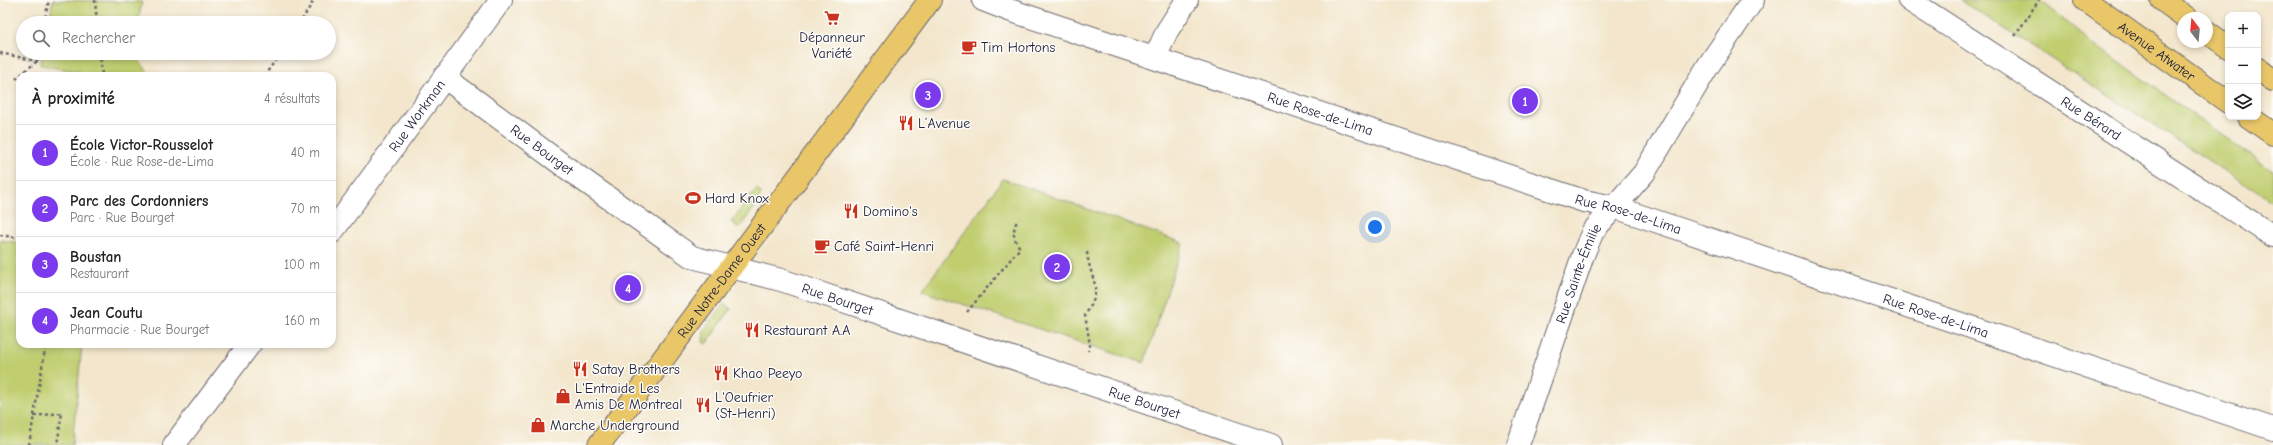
<!DOCTYPE html>
<html lang="fr">
<head>
<meta charset="utf-8">
<style>
  body { margin:0; font-family:"Comic Neue",sans-serif; background:#f6f6f6; color:#222 }
  .controls { position:absolute; right:12px; top:12px; display:grid; overflow:hidden; border-radius:8px; box-shadow:0 2px 6px #0003 }
  .controls button { width:36px; height:36px; display:grid; place-items:center; padding:0; border:0; border-bottom:1px solid #e0e0e0; background:#fff; color:#222; font:20px sans-serif }
  .compass { position:absolute; left:2177px; top:12px; width:36px; height:36px; border-radius:50%; background:#fff; box-shadow:0 2px 6px #0003; rotate:344deg }
  .you { position:absolute; left:1375px; top:227px; width:14px; height:14px; margin:-10px; border:3px solid #fff; border-radius:50%; background:#1a73e8; box-shadow:0 0 0 6px #1a73e833 }
  .badge { display:grid; place-items:center; width:26px; height:26px; border-radius:50%; background:#7c3aed; color:#fff; font-size:13px; font-weight:700 }
  .pin { position:absolute; translate:-50% -50%; border:2px solid #fff; box-shadow:0 1px 4px #0006 }
  .list { margin:0; padding:0; list-style:none }
  h2 { display:flex; justify-content:space-between; align-items:center; height:52px; margin:0; padding:0 16px; font-size:17px }
  h2 small { font-size:13px; font-weight:400; color:#767676 }
  .list li { display:grid; grid-template-columns:26px 1fr auto; gap:12px; align-items:center; box-sizing:border-box; height:56px; padding:0 16px; border-top:1px solid #e0e0e0 }
  .list b { display:block; font-size:15px; white-space:nowrap }
  .list p { margin:0; font-size:13px; white-space:nowrap; color:#767676 }
  .list em { font-size:13px; font-style:normal; color:#767676 }
  .icon { flex:none; width:22px; height:22px; fill:none; stroke:currentColor; stroke-width:2; stroke-linecap:round; stroke-linejoin:round }
  .map { position:relative; flex:none; width:2273px; height:445px; overflow:hidden }
  .search { position:absolute; background:#fff; box-shadow:0 2px 6px #0003; left:16px; top:16px; width:320px; height:44px; display:flex; align-items:center; gap:10px; box-sizing:border-box; padding:0 14px; border-radius:22px; color:#767676; font-size:15px }
  .panel { position:absolute; background:#fff; box-shadow:0 2px 6px #0003; left:16px; top:72px; width:320px; height:276px; border-radius:12px }
  .map>svg:first-child { display:block }
  .green { fill:#c0ce70; stroke:#717856 }
  .lines { fill:none; stroke-linecap:round; stroke-linejoin:round }
  .minor-casing { stroke:#6b676e; stroke-width:24 }
  .major-casing { stroke:#6b676e; stroke-width:24 }
  .path { stroke:#6b676e; stroke-width:2.5; stroke-dasharray:3 3; stroke-linecap:butt }
  .minor { stroke:#fff; stroke-width:22 }
  .major { stroke:#e9c769; stroke-width:22 }
  .labels { text-anchor:middle; stroke-width:3; stroke-linejoin:round; paint-order:stroke }
  .poi-label { font-size:14px; fill:#22223b; stroke:#fdfcf7; text-anchor:start }
  .street-label { font-size:14px; fill:#22223b; stroke:#fdfcf7 }
</style>
</head>
<body>
<div class="map">
<svg width="2273" height="445" viewBox="0 0 2273 445">
  <rect width="100%" height="100%" fill="#fdfcf7"/>
  <filter id="ink" filterUnits="userSpaceOnUse"><feTurbulence type="fractalNoise" baseFrequency=".025" numOctaves="2"/><feDisplacementMap in="SourceGraphic" scale="8" xChannelSelector="R" yChannelSelector="G"/><feConvolveMatrix kernelMatrix="1 2 1 2 8 2 1 2 1" color-interpolation-filters="sRGB"/></filter>
  <filter id="wash" filterUnits="userSpaceOnUse"><feTurbulence type="fractalNoise" baseFrequency=".012" numOctaves="4" result="noise"/><feDisplacementMap in="SourceGraphic" scale="16" xChannelSelector="R" yChannelSelector="G"/><feGaussianBlur stdDeviation="0.9" result="paint"/><feColorMatrix in="noise" values="0 0 0 0 0 0 0 0 0 0 0 0 0 0 0 0 0 1.4 0 .05"/><feComposite in="paint" operator="in"/></filter>
  <g filter="url(#wash)">
    <rect width="100%" height="100%" fill="#f3e6cc"/>
    <g class="green">
      <path d="M53,0L142,2L138,23H49Z"/>
      <path d="M1960,0H2040L2092,43L2273,171V202Z"/>
      <path d="M42,53H133L151,76H79L80,72L40,65Z"/>
      <path d="M1003,179L1183,243L1144,363L922,291Z"/>
      <path d="M756,189L761,193L757,204L739,228L731,222Z"/>
      <path d="M0,240L20,243V344H82L72,445H0Z"/>
      <path d="M724,304L731,309L706,344L703,342L704,330Z"/>
    </g>
  </g>
  <g filter="url(#ink)">
    <g class="lines">
      <defs>
        <g id="minor">
          <path id="s1" d="M983,0L1009,10L1584,201L1614,207L2273,429"/>
          <path id="s2" d="M1909,0L2273,236"/>
          <path d="M1155,58L1167,31L1187,0"/>
          <path id="s3" d="M444,77L579,177L692,257L781,280L1271,445"/>
          <path id="s4" d="M332,232L501,0"/>
          <path d="M174,445L250,344"/>
          <path id="s5" d="M1518,445L1583,255L1593,231L1644,173L1708,66L1753,0"/>
        </g>
        <g id="major">
          <path id="s6" d="M2085,0L2228,102"/>
          <path d="M2162,0L2187,18"/>
          <path d="M2207,32L2228,47"/>
          <path d="M2258,69L2273,80"/>
          <path d="M2249,117L2273,134"/>
          <path id="s7" d="M599,445L930,0"/>
        </g>
      </defs>
      <use href="#minor" class="minor-casing"/>
      <use href="#major" class="major-casing"/>
      <g class="path">
        <path d="M95,0L97,23"/>
        <path d="M302,20L314,0"/>
        <path d="M44,23L49,0"/>
        <path d="M2015,36L2039,0"/>
        <path d="M0,53L37,61L38,53"/>
        <path d="M100,53L102,76"/>
        <path d="M264,76L281,53"/>
        <path d="M16,79L37,61"/>
        <path d="M0,235L20,238"/>
        <path d="M1087,252C1090,281 1105,287 1085,315L1090,345L1088,351"/>
        <path d="M967,312L1020,248C1013,238 1012,232 1017,221"/>
        <path d="M34,416L62,413L57,445"/>
        <path d="M29,445L46,344"/>
      </g>
      <use href="#minor" class="minor"/>
      <use href="#major" class="major"/>
    </g>
  </g>
  <defs>
    <symbol id="supermarket-bare" viewBox="-9 -9 18 18"><path d="M-6-5.5h2.5l.6 2H6L4.5 2H-2.5L-4.4-4H-6ZM-1.5 3.2a1.3 1.3 0 1 0 .1 0ZM3 3.2a1.3 1.3 0 1 0 .1 0Z" fill="#c8321e" stroke="#fdfcf7" stroke-width="2.5" paint-order="stroke"/></symbol>
    <symbol id="cafe-bare" viewBox="-9 -9 18 18"><path d="M-5.5-4.5H6V0H3Q3 3.5 0 3.5H-2.5Q-5.5 3.5-5.5 0ZM3-3.2v2h1.7v-2ZM-6 4.5H4V6H-6Z" fill="#c8321e" stroke="#fdfcf7" stroke-width="2.5" paint-order="stroke"/></symbol>
    <symbol id="restaurant-bare" viewBox="-9 -9 18 18"><path d="M-5-6h1v4h1v-4h1v4h1v-4h1v5L-1.5 .5V6h-2V.5L-5-1ZM5-6V6H3V1.5H1.5Q1.5-4 5-6Z" fill="#c8321e" stroke="#fdfcf7" stroke-width="2.5" paint-order="stroke"/></symbol>
    <symbol id="stadium-bare" viewBox="-9 -9 18 18"><path d="M0-5a6.5 5 0 1 0 0 10a6.5 5 0 1 0 0-10ZM-3.5-1.8h7v3.6h-7Z" fill="#c8321e" stroke="#fdfcf7" stroke-width="2.5" paint-order="stroke"/></symbol>
    <symbol id="shop-bare" viewBox="-9 -9 18 18"><path d="M-5-2.5h2.3a2.7 3.5 0 0 1 5.4 0H5L5.5 6h-11ZM-1.5-2.5h3a1.5 2.3 0 0 0-3 0Z" fill="#c8321e" stroke="#fdfcf7" stroke-width="2.5" paint-order="stroke"/></symbol>
  </defs>
  <g fill-rule="evenodd">
    <use href="#supermarket-bare" x="821" y="7" width="22" height="22"/>
    <use href="#cafe-bare" x="958" y="36" width="22" height="22"/>
    <use href="#restaurant-bare" x="895" y="112" width="22" height="22"/>
    <use href="#stadium-bare" x="682" y="187" width="22" height="22"/>
    <use href="#restaurant-bare" x="840" y="200" width="22" height="22"/>
    <use href="#cafe-bare" x="811" y="235" width="22" height="22"/>
    <use href="#restaurant-bare" x="741" y="319" width="22" height="22"/>
    <use href="#restaurant-bare" x="569" y="358" width="22" height="22"/>
    <use href="#restaurant-bare" x="710" y="362" width="22" height="22"/>
    <use href="#shop-bare" x="552" y="385" width="22" height="22"/>
    <use href="#restaurant-bare" x="692" y="394" width="22" height="22"/>
    <use href="#shop-bare" x="527" y="414" width="22" height="22"/>
  </g>
  <g class="labels">
    <g class="poi-label">
      <text x="832" y="42" text-anchor="middle">Dépanneur<tspan x="832" dy="16">Variété</tspan></text>
      <text x="981" y="52">Tim Hortons</text>
      <text x="918" y="128">L’Avenue</text>
      <text x="705" y="203">Hard Knox</text>
      <text x="863" y="216">Domino's</text>
      <text x="834" y="251">Café Saint-Henri</text>
      <text x="764" y="335">Restaurant A.A</text>
      <text x="592" y="374">Satay Brothers</text>
      <text x="733" y="378">Khao Peeyo</text>
      <text x="575" y="393">L'Entraide Les<tspan x="575" dy="16">Amis De Montreal</tspan></text>
      <text x="715" y="402">L'Oeufrier<tspan x="715" dy="16">(St-Henri)</tspan></text>
      <text x="550" y="430">Marche Underground</text>
    </g>
    <g class="street-label">
      <text dy="5" stroke="none"><textPath href="#s6" startOffset="88">Avenue Atwater</textPath></text>
      <text dy="5" stroke="none"><textPath href="#s1" startOffset="356">Rue Rose-de-Lima</textPath></text>
      <text dy="5" stroke="none"><textPath href="#s4" startOffset="144">Rue Workman</textPath></text>
      <text dy="5" stroke="none"><textPath href="#s2" startOffset="217">Rue Bérard</textPath></text>
      <text dy="5" stroke="none"><textPath href="#s3" startOffset="122">Rue Bourget</textPath></text>
      <text dy="5" stroke="none"><textPath href="#s1" startOffset="680">Rue Rose-de-Lima</textPath></text>
      <text dy="5" stroke="none"><textPath href="#s5" startOffset="182">Rue Sainte-Émilie</textPath></text>
      <text dy="5" stroke="none"><textPath href="#s7" startOffset="205">Rue Notre-Dame Ouest</textPath></text>
      <text dy="5" stroke="none"><textPath href="#s3" startOffset="458">Rue Bourget</textPath></text>
      <text dy="5" stroke="none"><textPath href="#s1" startOffset="1004">Rue Rose-de-Lima</textPath></text>
      <text dy="5" stroke="none"><textPath href="#s3" startOffset="782">Rue Bourget</textPath></text>
    </g>
  </g>
</svg>
<div class="controls">
<button>+</button>
<button>−</button>
<button><svg class="icon" aria-label="layers" viewBox="0 0 24 24"><path d="M12 4l9 5-9 5-9-5zM3 14l9 5 9-5"/></svg></button>
</div>
<svg class="compass" viewBox="-18 -18 36 36"><path d="M0-13l5 13h-10z" fill="#e53935"/><path d="M0 13l5-13h-10z" fill="#767676"/></svg>
<div class="you"></div>
<div class="pin badge" style="left:1525px;top:101px">1</div>
<div class="pin badge" style="left:1057px;top:267px">2</div>
<div class="pin badge" style="left:928px;top:95px">3</div>
<div class="pin badge" style="left:628px;top:288px">4</div>
<div class="search"><svg class="icon" aria-label="search" viewBox="0 0 24 24"><circle cx="10" cy="10" r="6"/><path d="M15 15l6 6"/></svg>Rechercher</div>
<section class="panel">
<h2>À proximité<small>4 résultats</small></h2>
<ul class="list">
<li><span class="badge">1</span><div><b>École Victor-Rousselot</b><p>École · Rue Rose-de-Lima</p></div><em>40 m</em></li>
<li><span class="badge">2</span><div><b>Parc des Cordonniers</b><p>Parc · Rue Bourget</p></div><em>70 m</em></li>
<li><span class="badge">3</span><div><b>Boustan</b><p>Restaurant</p></div><em>100 m</em></li>
<li><span class="badge">4</span><div><b>Jean Coutu</b><p>Pharmacie · Rue Bourget</p></div><em>160 m</em></li>
</ul>
</section>
</div>
</body>
</html>
